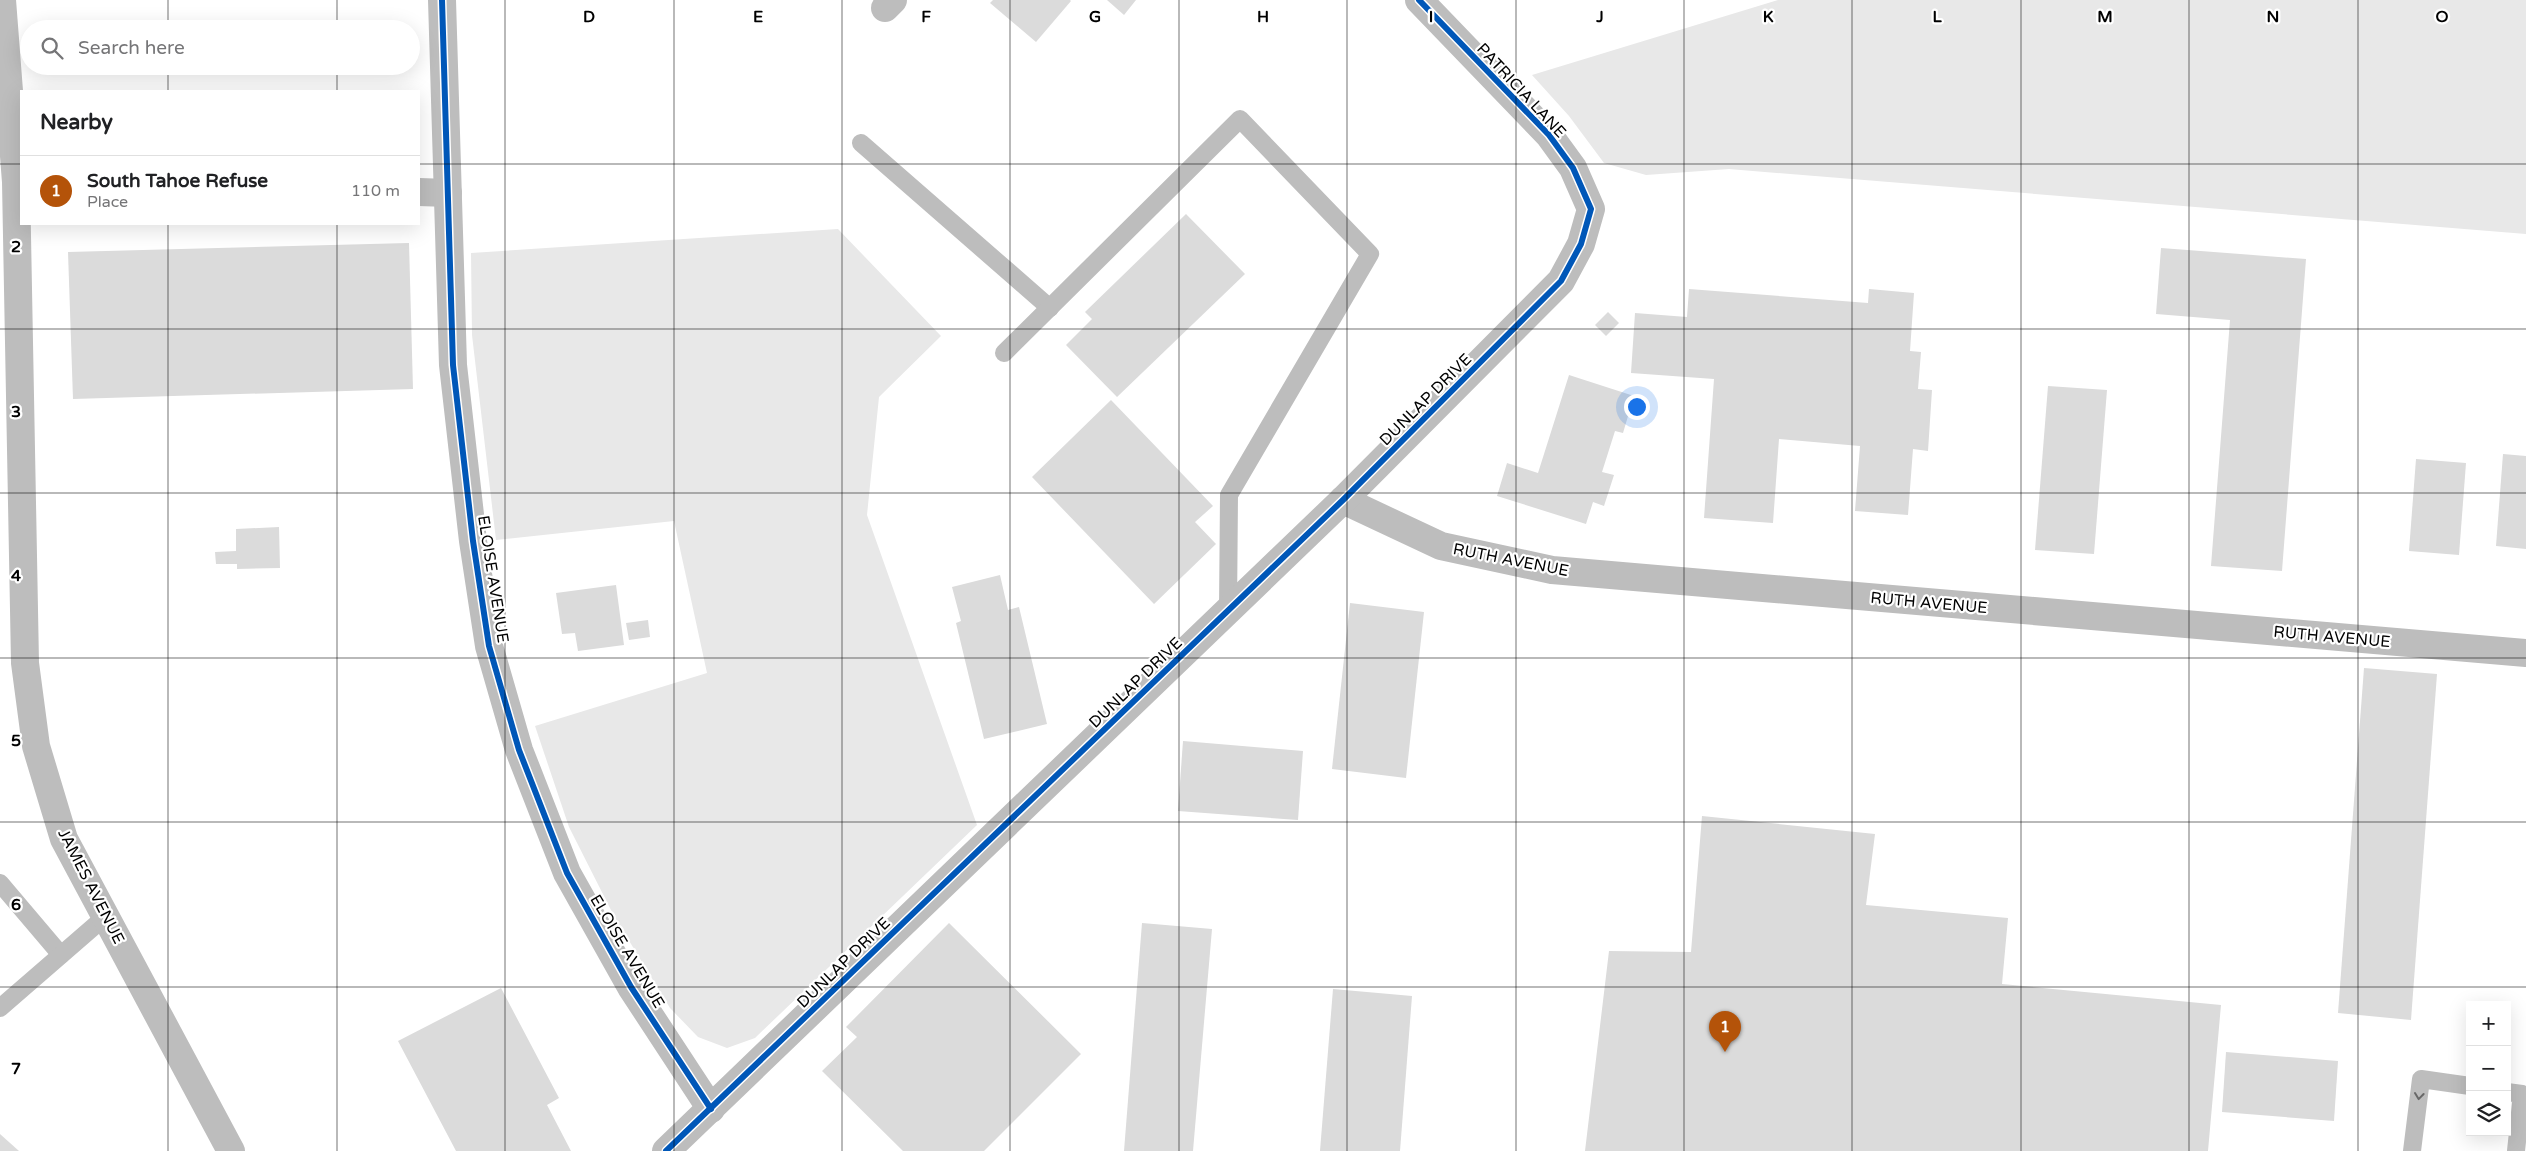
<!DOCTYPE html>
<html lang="en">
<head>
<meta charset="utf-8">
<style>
  body { margin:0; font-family:"Varela Round",sans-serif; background:#f2f2f2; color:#202124 }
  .controls { position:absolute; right:15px; bottom:15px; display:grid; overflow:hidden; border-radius:0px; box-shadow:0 5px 20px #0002 }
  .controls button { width:45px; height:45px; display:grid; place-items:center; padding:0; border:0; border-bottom:1px solid #e0e0e0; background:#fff; color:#202124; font:25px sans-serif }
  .you { position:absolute; left:1636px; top:406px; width:18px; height:18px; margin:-12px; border:4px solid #fff; border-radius:50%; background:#1a73e8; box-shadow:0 0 0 8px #1a73e833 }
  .badge { display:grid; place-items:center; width:32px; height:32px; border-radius:50%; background:#b45309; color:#fff; font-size:16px; font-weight:700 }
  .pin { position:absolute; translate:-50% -41px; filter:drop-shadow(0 1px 2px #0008) }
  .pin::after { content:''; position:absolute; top:26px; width:18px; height:15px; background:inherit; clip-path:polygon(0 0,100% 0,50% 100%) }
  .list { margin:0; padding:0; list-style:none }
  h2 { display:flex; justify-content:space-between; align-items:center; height:65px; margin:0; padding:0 20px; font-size:21px }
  h2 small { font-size:16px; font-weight:400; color:#757577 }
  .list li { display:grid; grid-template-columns:32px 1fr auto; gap:15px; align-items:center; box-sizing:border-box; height:70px; padding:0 20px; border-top:1px solid #e0e0e0 }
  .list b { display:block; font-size:19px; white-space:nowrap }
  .list p { margin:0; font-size:16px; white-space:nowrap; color:#757577 }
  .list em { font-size:16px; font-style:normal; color:#757577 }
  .icon { flex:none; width:28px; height:28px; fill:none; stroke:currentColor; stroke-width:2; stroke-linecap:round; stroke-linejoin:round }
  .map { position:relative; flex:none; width:2526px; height:1151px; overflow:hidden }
  .search { position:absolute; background:#fff; box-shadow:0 5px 20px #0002; left:20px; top:20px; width:400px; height:55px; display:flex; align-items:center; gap:12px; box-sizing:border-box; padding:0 18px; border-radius:28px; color:#757577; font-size:19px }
  .panel { position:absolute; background:#fff; box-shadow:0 5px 20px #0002; left:20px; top:90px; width:400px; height:135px; border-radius:0px }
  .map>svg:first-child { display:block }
  .green { fill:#e8e8e8 }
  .building { fill:#dbdbdb }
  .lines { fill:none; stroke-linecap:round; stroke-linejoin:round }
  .service { stroke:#bdbdbd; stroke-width:18 }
  .minor { stroke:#bdbdbd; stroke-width:28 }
  .cycleway-casing { stroke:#fff; stroke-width:9 }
  .cycleway { stroke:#0057b8; stroke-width:6 }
  .oneway { stroke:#686868 }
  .grid { fill:none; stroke:#000; stroke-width:1; stroke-opacity:0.55 }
  .labels { text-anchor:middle; stroke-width:4.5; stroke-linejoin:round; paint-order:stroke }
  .street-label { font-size:16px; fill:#000; stroke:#fff }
  .grid-label { font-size:16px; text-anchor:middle; font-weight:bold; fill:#000; stroke:#fff; stroke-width:4.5; stroke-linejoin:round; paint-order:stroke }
</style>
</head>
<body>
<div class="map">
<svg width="2526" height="1151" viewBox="0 0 2526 1151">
  <rect width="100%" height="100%" fill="#fff"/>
  <g class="green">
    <path d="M1778,0H2526V234L1729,169L1646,175L1604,163L1569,116L1532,75Z"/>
    <path d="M838,229L941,336L879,397L867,515L977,825L755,1038L727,1048L698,1037L670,1008L614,916L569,827L535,726L707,673L674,521L496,540L472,335L471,253Z"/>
  </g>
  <g class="building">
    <path d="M993,0H1070L1071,1L1036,42L990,3Z"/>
    <path d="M1107,0H1136L1124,15Z"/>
    <path d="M1186,214L1245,274L1117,397L1066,345L1092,319L1085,312Z"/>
    <path d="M409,243L413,389L73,399L68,252Z"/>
    <path d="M2161,248L2306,259L2282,571L2211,566L2230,320L2156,314Z"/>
    <path d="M1689,289L1868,303L1869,289L1914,293L1910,351L1921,352L1918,389L1932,390L1928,451L1913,449L1908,515L1855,511L1860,446L1779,439L1773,523L1704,518L1714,379L1631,373L1635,313L1687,317Z"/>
    <path d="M1608,312L1619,323L1606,336L1595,325Z"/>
    <path d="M1569,375L1634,396L1623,433L1615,431L1602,472L1614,475L1604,506L1593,502L1586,524L1497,496L1507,463L1538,473Z"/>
    <path d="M2048,386L2107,390L2094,554L2035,550Z"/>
    <path d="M1111,400L1213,506L1195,522L1216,544L1154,604L1032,477Z"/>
    <path d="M2503,454L2526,456V549L2496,546Z"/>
    <path d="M2416,459L2466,463L2459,555L2409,551Z"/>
    <path d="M279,527L280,568L237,569V564H216L215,552L236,551V529Z"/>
    <path d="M1000,575L1008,610L1019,607L1047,724L984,739L956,623L961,621L952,587Z"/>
    <path d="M616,585L624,645L578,651L575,633L562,634L556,593Z"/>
    <path d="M1350,603L1424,612L1406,778L1332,769Z"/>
    <path d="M648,620L650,637L629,640L626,623Z"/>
    <path d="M2364,668L2437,674L2411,1020L2338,1013Z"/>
    <path d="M1183,741L1303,751L1298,820L1178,811Z"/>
    <path d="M1702,816L1875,834L1866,905L2008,918L2002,984L2221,1005L2208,1151H1585L1609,951L1691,952Z"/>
    <path d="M949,923L1081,1054L984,1151H903L822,1071L857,1037L846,1027Z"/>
    <path d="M1142,923L1212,929L1193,1151H1124Z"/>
    <path d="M501,988L559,1098L547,1105L571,1151H456L398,1041Z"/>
    <path d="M1333,989L1412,996L1400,1151H1320Z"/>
    <path d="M2226,1052L2338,1061L2334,1121L2222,1112Z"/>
    <path d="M0,1134L19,1151H0Z"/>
  </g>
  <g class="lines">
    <g class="service">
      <path d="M861,143L1050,308"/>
      <path d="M1004,353L1240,119L1370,254L1229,495L1228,611"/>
      <path d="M0,883L61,955"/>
      <path d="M0,1008L106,916"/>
      <path d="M2507,1092L2522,1094L2516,1151"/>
      <path d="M2412,1151L2421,1079L2470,1086"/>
    </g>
    <g class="minor">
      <path d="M2,0L16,182L25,663L36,746L64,839L231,1151"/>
      <path d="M442,0L453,365L473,541L489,646L519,750L567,873L631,987L711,1109"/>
      <path d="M885,8L893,0"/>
      <path d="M419,192L448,193"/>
      <path d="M1343,500L1441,546L1552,570L2526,653"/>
      <path d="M666,1151L1343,500L1561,281L1581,244L1591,209L1573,168L1549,135L1419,0"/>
    </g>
    <defs>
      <g id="cycleway">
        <path d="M442,0L453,365L473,541L489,646L519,750L567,873L631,987L711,1109"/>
        <path d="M666,1151L1343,500L1561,281L1581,244L1591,209L1573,168L1549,135L1419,0"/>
      </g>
    </defs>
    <use href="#cycleway" class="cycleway-casing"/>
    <use href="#cycleway" class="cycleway"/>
  </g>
  <defs><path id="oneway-chevron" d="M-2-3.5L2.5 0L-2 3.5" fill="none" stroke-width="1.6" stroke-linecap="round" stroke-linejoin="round" transform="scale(1.25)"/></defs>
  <use class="oneway" href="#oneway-chevron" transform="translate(2419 1096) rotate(97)"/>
  <path class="grid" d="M168,0V29M337,0V29M505,0V1151M674,0V1151M842,0V1151M1010,0V1151M1179,0V1151M1347,0V1151M1516,0V1151M1684,0V1151M1852,0V1151M2021,0V1151M2189,0V1151M2358,0V1151M168,66V91M337,66V91M0,164H21M419,164H2526M168,224V1151M337,224V1151M0,329H2526M0,493H2526M0,658H2526M0,822H2526M0,987H2526"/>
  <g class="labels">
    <g class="street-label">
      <text transform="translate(1522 90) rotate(47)" y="6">PATRICIA LANE</text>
      <text transform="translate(1425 399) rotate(-45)" y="6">DUNLAP DRIVE</text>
      <text transform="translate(1511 559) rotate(11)" y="6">RUTH AVENUE</text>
      <text transform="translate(494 579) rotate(81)" y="6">ELOISE AVENUE</text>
      <text transform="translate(1929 602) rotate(5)" y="6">RUTH AVENUE</text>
      <text transform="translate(2332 636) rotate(5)" y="6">RUTH AVENUE</text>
      <text transform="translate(1135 682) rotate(-44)" y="6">DUNLAP DRIVE</text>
      <text transform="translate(92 886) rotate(63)" y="6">JAMES AVENUE</text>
      <text transform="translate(628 951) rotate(59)" y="6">ELOISE AVENUE</text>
      <text transform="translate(843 962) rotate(-44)" y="6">DUNLAP DRIVE</text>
    </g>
  </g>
  <g class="grid-label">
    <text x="589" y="22">D</text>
    <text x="758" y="22">E</text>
    <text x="926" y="22">F</text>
    <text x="1095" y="22">G</text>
    <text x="1263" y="22">H</text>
    <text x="1431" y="22">I</text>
    <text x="1600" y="22">J</text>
    <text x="1768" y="22">K</text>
    <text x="1937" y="22">L</text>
    <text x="2105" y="22">M</text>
    <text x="2273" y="22">N</text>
    <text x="2442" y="22">O</text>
    <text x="16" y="252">2</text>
    <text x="16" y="417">3</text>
    <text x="16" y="581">4</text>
    <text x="16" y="746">5</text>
    <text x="16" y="910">6</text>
    <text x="16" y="1074">7</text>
  </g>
</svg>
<div class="controls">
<button>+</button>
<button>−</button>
<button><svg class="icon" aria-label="layers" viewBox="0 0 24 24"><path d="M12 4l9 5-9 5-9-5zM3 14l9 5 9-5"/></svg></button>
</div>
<div class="you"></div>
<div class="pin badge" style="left:1725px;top:1052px">1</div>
<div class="search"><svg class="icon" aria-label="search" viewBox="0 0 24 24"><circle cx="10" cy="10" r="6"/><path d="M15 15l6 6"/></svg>Search here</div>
<section class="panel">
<h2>Nearby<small></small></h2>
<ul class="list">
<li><span class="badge">1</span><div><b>South Tahoe Refuse</b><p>Place</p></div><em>110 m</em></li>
</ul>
</section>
</div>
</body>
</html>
